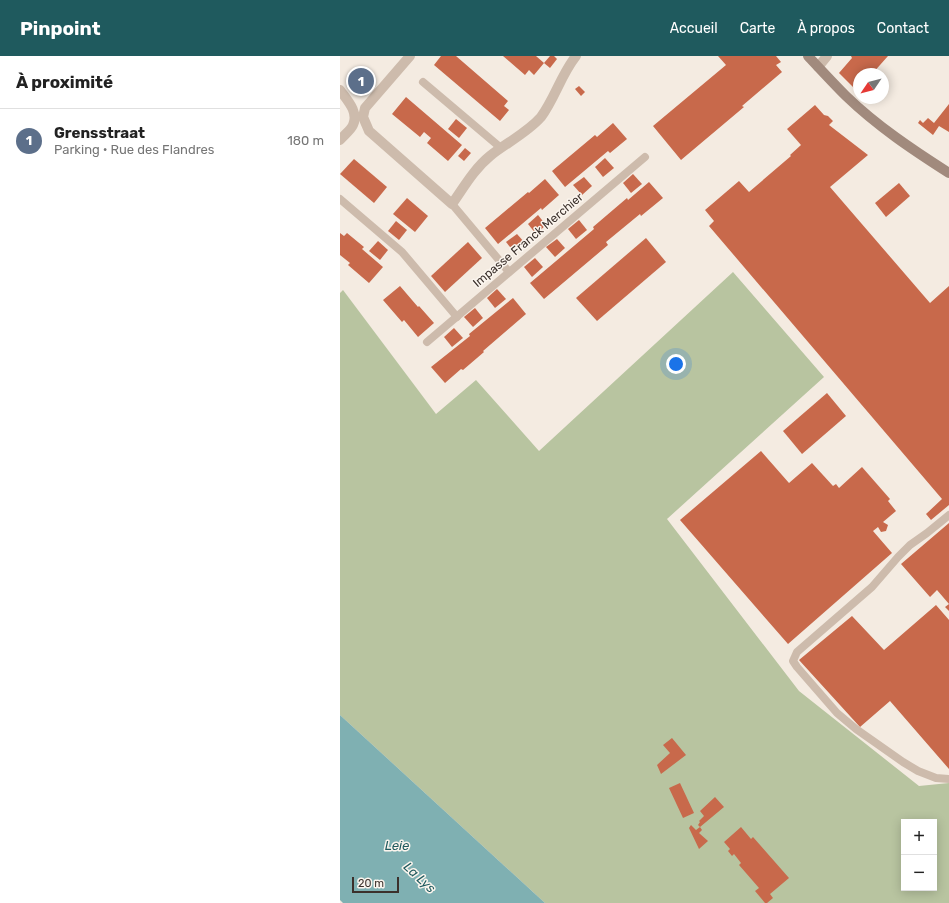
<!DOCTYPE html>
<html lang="fr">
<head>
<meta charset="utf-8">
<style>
  body { margin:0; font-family:Rubik,sans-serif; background:#f6f6f6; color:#222 }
  .controls { position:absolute; right:12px; bottom:12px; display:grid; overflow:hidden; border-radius:0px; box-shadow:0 2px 10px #0003 }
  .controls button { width:36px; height:36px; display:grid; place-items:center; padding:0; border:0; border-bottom:1px solid #e0e0e0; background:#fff; color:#222; font:20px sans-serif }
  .compass { position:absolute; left:513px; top:12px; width:36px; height:36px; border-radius:50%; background:#fff; box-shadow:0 2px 10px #0003; rotate:235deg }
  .scale { position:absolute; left:12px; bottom:10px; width:47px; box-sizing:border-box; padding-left:4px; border:2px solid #3b302b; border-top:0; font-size:11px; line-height:14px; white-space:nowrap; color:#3b302b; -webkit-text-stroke:3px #fbf5ee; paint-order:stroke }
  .you { position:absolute; left:336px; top:308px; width:14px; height:14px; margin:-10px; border:3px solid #fff; border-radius:50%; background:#1a73e8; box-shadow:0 0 0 6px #1a73e833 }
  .badge { display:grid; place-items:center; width:26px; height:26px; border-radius:50%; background:#1f5a5e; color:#fff; font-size:13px; font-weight:700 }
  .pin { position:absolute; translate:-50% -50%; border:2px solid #fff; box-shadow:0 1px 4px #0006 }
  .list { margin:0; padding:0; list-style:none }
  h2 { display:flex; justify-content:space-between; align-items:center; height:52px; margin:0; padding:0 16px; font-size:17px }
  h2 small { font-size:13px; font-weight:400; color:#767676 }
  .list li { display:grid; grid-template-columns:26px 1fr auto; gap:12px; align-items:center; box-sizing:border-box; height:64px; padding:0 16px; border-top:1px solid #e0e0e0 }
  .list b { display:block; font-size:15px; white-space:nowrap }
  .list p { margin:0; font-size:13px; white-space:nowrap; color:#767676 }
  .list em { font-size:13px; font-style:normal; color:#767676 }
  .map { position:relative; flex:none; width:609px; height:847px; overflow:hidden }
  header { display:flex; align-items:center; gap:24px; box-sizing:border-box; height:56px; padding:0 20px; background:#1f5a5e; color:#fff }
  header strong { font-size:19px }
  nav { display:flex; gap:22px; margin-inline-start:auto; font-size:14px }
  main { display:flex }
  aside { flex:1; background:#fff }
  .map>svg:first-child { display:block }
  .green { fill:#b8c4a0; fill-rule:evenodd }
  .water { fill:#7fb0b2 }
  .building { fill:#c8694b }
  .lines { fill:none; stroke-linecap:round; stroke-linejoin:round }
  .service { stroke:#cdbbac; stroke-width:8 }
  .minor { stroke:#cdbbac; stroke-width:10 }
  .secondary { stroke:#a18a7d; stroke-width:10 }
  .labels { text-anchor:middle; stroke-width:3; stroke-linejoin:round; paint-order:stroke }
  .street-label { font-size:12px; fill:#3b302b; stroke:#fbf5ee }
  .water-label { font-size:13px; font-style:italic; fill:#1f5a5e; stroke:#fbf5ee }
</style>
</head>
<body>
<header>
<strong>Pinpoint</strong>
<nav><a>Accueil</a><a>Carte</a><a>À propos</a><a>Contact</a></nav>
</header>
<main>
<aside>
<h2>À proximité<small></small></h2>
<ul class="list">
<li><span class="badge" style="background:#5c6f8a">1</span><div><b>Grensstraat</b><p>Parking · Rue des Flandres</p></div><em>180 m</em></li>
</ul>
</aside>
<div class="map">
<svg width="609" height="847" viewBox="0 0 609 847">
  <rect width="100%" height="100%" fill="#f4ebe1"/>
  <path class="green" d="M393,216L484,321L327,463L459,635L579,730L609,727V847H205L0,659V237L3,234L96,358L136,324L199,395ZM564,766H594V832H564Z"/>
  <path class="water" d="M0,659L205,847H3L0,844Z"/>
  <g class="building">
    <path d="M101,0H116L168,45L164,50L169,54L160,65L94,9Z"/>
    <path d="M163,0H196L204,7L194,19L189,14L185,19Z"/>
    <path d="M210,0H214L217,3L210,12L204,7Z"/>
    <path d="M378,0H436L441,6L436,9L442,16L402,50L404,51L341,104L313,70L386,9Z"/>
    <path d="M511,0H548L532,18H519V33L517,35L499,17L512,2Z"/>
    <path d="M239,30L245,36L241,40L235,33Z"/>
    <path d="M66,41L122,89L108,105L87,87L91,82L84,76L80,81L52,58Z"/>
    <path d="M609,48V76L599,70L593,79L578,67L580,64L583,67L588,62L594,67Z"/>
    <path d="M475,49L484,59L488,60L493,65L489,69L528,99L490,131L590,247L609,230V449L591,464L586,458L602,443L369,170L374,165L365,154L399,125L409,136L451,100L450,99L461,89L447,73Z"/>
    <path d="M116,63L127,72L119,82L108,73Z"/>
    <path d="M273,67L287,83L270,97L268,95L225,131L212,115L255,79L257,81Z"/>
    <path d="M125,92L131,97L124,105L118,100Z"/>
    <path d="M265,102L274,112L263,121L255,111Z"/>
    <path d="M14,103L47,131L34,147L0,118Z"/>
    <path d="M293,118L302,128L291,137L283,127Z"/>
    <path d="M244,121L252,130L242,139L233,129Z"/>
    <path d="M205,123L219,139L202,154L201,152L158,188L145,172L188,136L189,137Z"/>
    <path d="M309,126L323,142L301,160L300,158L266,186L268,189L204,243L190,227L254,173L253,171L287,142L288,144Z"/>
    <path d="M559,127L570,140L546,161L535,147Z"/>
    <path d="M67,142L88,160L75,176L53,158Z"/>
    <path d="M198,159L206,169L196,178L188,168Z"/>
    <path d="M239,164L247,174L236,183L228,173Z"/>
    <path d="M56,165L67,174L59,184L48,175Z"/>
    <path d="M0,177L4,180L7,177L24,191L22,193L43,211L29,227L8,209L10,207L0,199Z"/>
    <path d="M177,178L185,187L174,196L166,186Z"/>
    <path d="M306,182L326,206L257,265L236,242Z"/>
    <path d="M217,183L225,192L215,201L206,191Z"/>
    <path d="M38,185L48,194L40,204L29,195Z"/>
    <path d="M128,186L142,202L105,236L91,220Z"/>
    <path d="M195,202L203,211L192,221L184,211Z"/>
    <path d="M60,230L78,251L79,250L94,267L78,281L64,264L62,266L43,244Z"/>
    <path d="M157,233L166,243L155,252L147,242Z"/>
    <path d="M173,242L186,258L143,295L144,296L123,314L121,313L105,327L91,311L130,280L129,278Z"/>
    <path d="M135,252L143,262L133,271L124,261Z"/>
    <path d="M114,272L123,282L112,291L104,281Z"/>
    <path d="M487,337L506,360L462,398L443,375Z"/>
    <path d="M421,395L449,427L472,407L493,430L496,428L499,432L522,411L550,443L548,445L556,455L543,466L548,469L546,475L541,476L538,471L533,475L552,497L448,588L340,464Z"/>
    <path d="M609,467V555L605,551L609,548L597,534L590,541L561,508Z"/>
    <path d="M596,549L609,564V713L550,645L520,671L459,604L512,560L544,594Z"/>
    <path d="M332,682L346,699L321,718L317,709L330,697L323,689Z"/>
    <path d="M340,727L354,757L343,762L329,732Z"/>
    <path d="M375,741L384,751L360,771L362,774L359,777L368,785L359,793L349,772L351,769L356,774L360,771L358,769L360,766L359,765L364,760L360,755Z"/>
    <path d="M401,771L411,783L413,781L449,822L430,838L433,842L427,847H425L415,835L419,832L399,809L401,807L394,798L392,800L388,795L390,793L384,786Z"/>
  </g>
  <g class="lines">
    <g class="service">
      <path d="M83,26L161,92"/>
      <path d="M0,143L62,196L117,261"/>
      <path d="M112,148L169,216"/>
      <path d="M87,286L305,101"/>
      <path d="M609,459L587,477L570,489L558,501L532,531L457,596L453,605L457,611L497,657L516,673L563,706L578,715L596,722L609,723"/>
    </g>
    <g class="minor">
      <path d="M70,0L25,52L23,61L29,75L112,148C124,131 134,113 150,100C166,87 187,77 201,61C215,42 221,19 236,0"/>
      <path d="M478,11L487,0"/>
      <path d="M0,34C7,44 19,56 13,69C11,74 4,79 0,84"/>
    </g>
    <path class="secondary" d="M468,0C481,14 493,27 506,40C537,70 573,94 609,117"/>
  </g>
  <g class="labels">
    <g class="street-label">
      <text transform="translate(188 184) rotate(-40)" y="4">Impasse Franck Merchier</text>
    </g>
    <g class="water-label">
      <text x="57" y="794">Leie</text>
      <text transform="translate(80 821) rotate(43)" y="5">La Lys</text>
    </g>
  </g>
</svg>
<div class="controls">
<button>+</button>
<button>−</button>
</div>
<svg class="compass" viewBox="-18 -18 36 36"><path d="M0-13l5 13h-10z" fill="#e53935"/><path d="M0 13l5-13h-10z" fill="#767676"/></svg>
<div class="scale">20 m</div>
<div class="you"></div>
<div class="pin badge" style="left:21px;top:25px;background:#5c6f8a">1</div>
</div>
</main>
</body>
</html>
